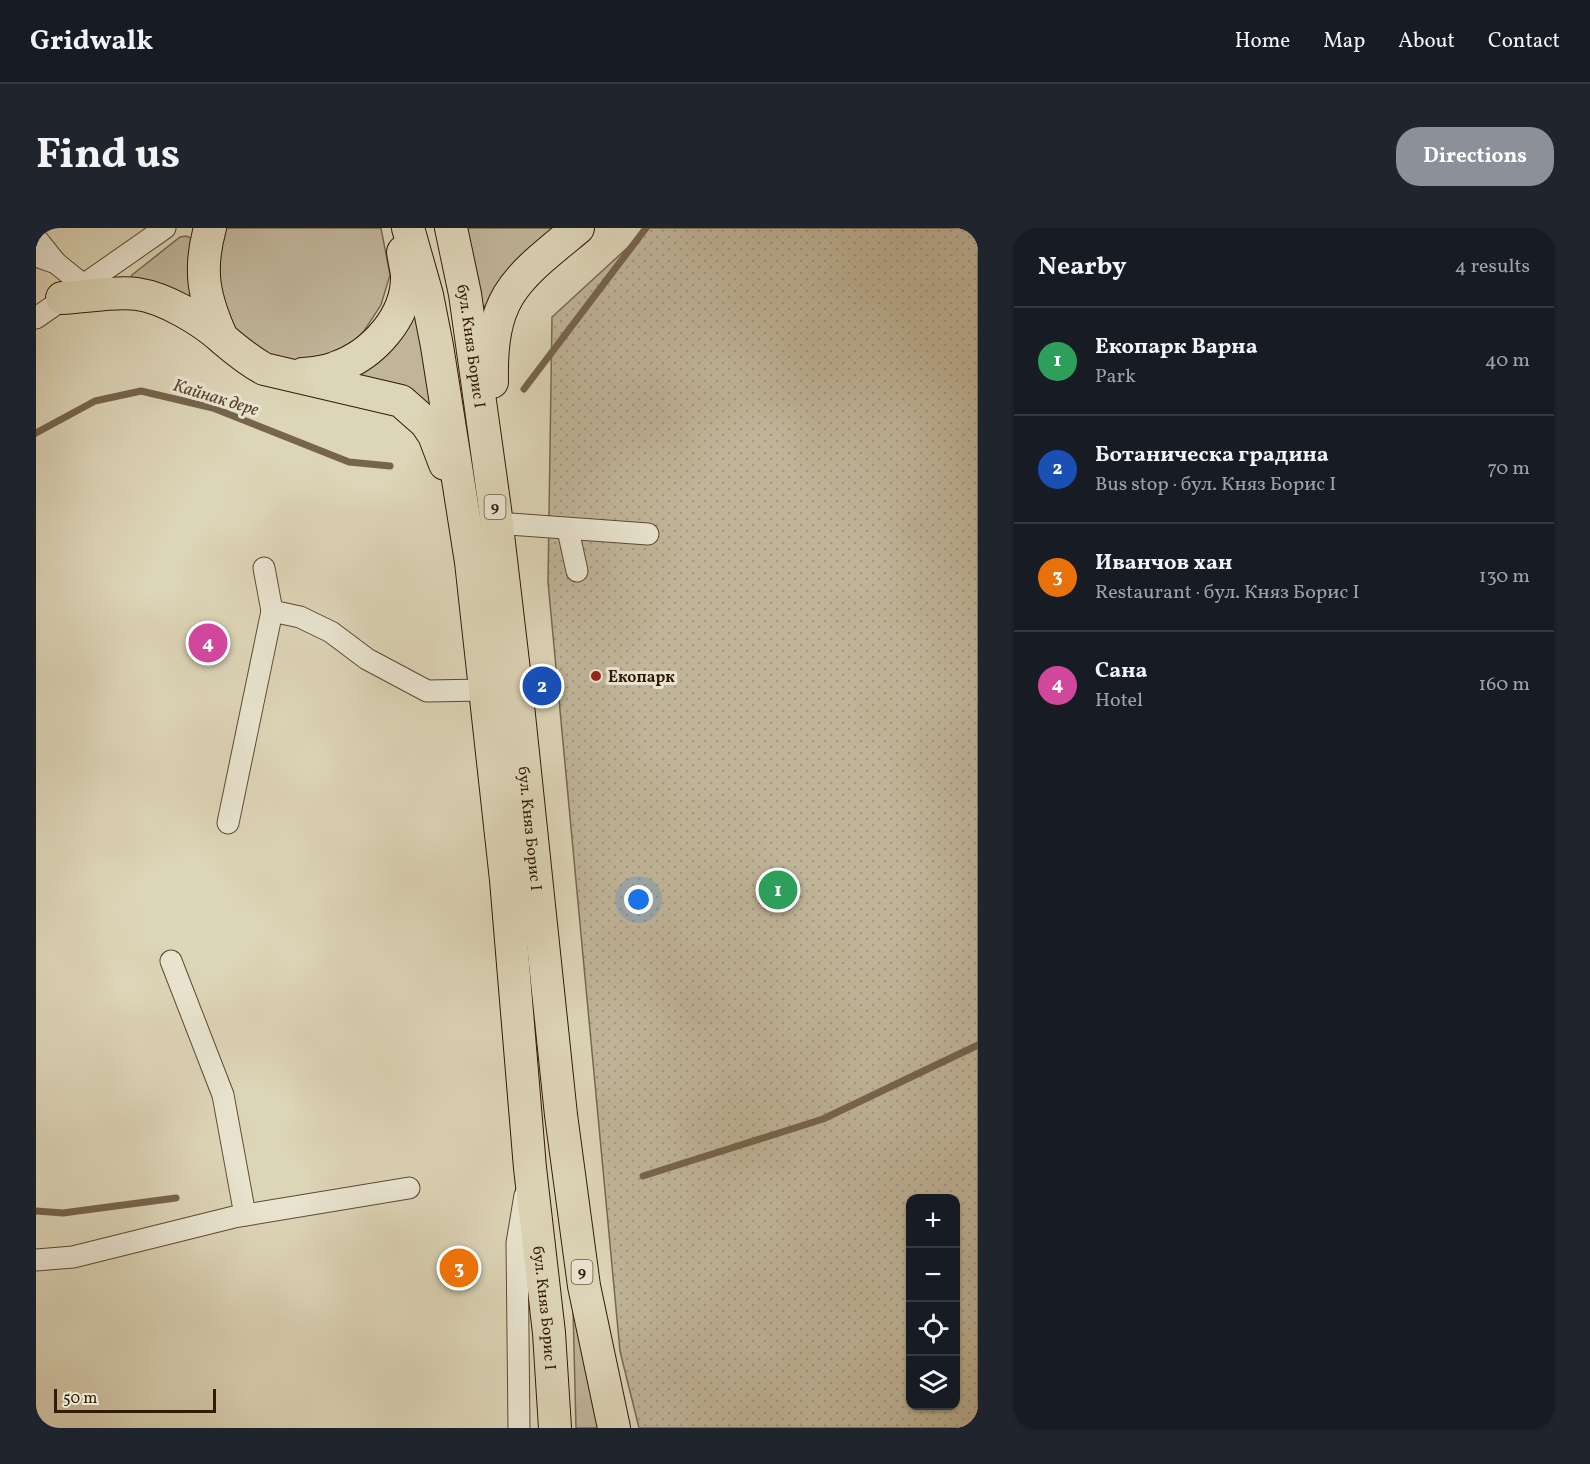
<!DOCTYPE html>
<html lang="en">
<head>
<meta charset="utf-8">
<style>
  body { margin:0; font-family:Vollkorn,serif; background:#20242c; color:#f1f3f6 }
  .controls { position:absolute; right:18px; bottom:18px; display:grid; overflow:hidden; border-radius:12px; box-shadow:0 2px 4px #0004 }
  .controls button { width:54px; height:54px; display:grid; place-items:center; padding:0; border:0; border-bottom:2px solid #363941; background:#171b24; color:#f1f3f6; font:30px sans-serif }
  .scale { position:absolute; left:18px; bottom:15px; width:162px; box-sizing:border-box; padding-left:6px; border:3px solid #321a06; border-top:0; font-size:16px; line-height:21px; white-space:nowrap; color:#321a06; -webkit-text-stroke:4px #e9e4d0; paint-order:stroke }
  .you { position:absolute; left:603px; top:672px; width:21px; height:21px; margin:-15px; border:4px solid #fff; border-radius:50%; background:#1a73e8; box-shadow:0 0 0 9px #1a73e833 }
  .badge { display:grid; place-items:center; width:39px; height:39px; border-radius:50%; background:#8c9099; color:#fff; font-size:20px; font-weight:700 }
  .pin { position:absolute; translate:-50% -50%; border:3px solid #fff; box-shadow:0 2px 6px #0006 }
  .list { margin:0; padding:0; list-style:none }
  h2 { display:flex; justify-content:space-between; align-items:center; height:78px; margin:0; padding:0 24px; font-size:26px }
  h2 small { font-size:20px; font-weight:400; color:#9ea1a6 }
  .list li { display:grid; grid-template-columns:39px 1fr auto; gap:18px; align-items:center; box-sizing:border-box; height:108px; padding:0 24px; border-top:2px solid #363941 }
  .list b { display:block; font-size:22px; white-space:nowrap }
  .list p { margin:0; font-size:20px; white-space:nowrap; color:#9ea1a6 }
  .list em { font-size:20px; font-style:normal; color:#9ea1a6 }
  .icon { flex:none; width:33px; height:33px; fill:none; stroke:currentColor; stroke-width:2; stroke-linecap:round; stroke-linejoin:round }
  .map { position:relative; flex:none; width:942px; height:1200px; overflow:hidden; border-radius:24px }
  header { display:flex; align-items:center; gap:36px; box-sizing:border-box; height:84px; padding:0 30px; background:#171b24; border-bottom:2px solid #363941 }
  header strong { font-size:28px }
  nav { display:flex; gap:33px; margin-inline-start:auto; font-size:21px }
  .intro { display:flex; align-items:center; justify-content:space-between; box-sizing:border-box; height:144px; padding:0 36px }
  h1 { margin:0; font-size:42px }
  .button { padding:15px 27px; border-radius:24px; background:#8c9099; color:#fff; font-size:21px; font-weight:700 }
  main { display:flex; gap:36px; padding:0 36px }
  aside { flex:1; background:#171b24; border-radius:24px; box-shadow:0 2px 4px #0004 }
  .map>svg:first-child { display:block }
  .grass { fill:#c0b599; stroke:#796850; stroke-width:1.5 }
  .garden { fill:url(#garden-dots); stroke:#796850; stroke-width:1.5; fill-rule:evenodd }
  .lines { fill:none; stroke-linecap:round; stroke-linejoin:round }
  .stream { stroke:#76644c; stroke-width:7 }
  .minor-casing { stroke:#5d4932; stroke-width:23 }
  .highway-casing { stroke:#321a06; stroke-width:34 }
  .minor { stroke:#e9e4d0; stroke-width:21 }
  .highway { stroke:#ddd5b7; stroke-width:32 }
  .poi-dot { fill:#8f2418; stroke:#e9e4d0; stroke-width:2 }
  .labels { text-anchor:middle; stroke-width:6; stroke-linejoin:round; paint-order:stroke }
  .shield { fill:#e9e4d0; stroke:#695743; stroke-width:1.5 }
  .shield-label { font-size:15px; font-weight:bold; fill:#321a06 }
  .street-label { font-size:16px; fill:#321a06; stroke:#e9e4d0 }
  .poi-label { font-size:16px; font-weight:bold; fill:#321a06; stroke:#e9e4d0; text-anchor:start }
  .water-label { font-size:18px; font-style:italic; fill:#5a452f; stroke:#e9e4d0 }
</style>
</head>
<body>
<header>
<strong>Gridwalk</strong>
<nav><a>Home</a><a>Map</a><a>About</a><a>Contact</a></nav>
</header>
<div class="intro"><h1>Find us</h1><a class="button">Directions</a></div>
<main>
<div class="map">
<svg width="942" height="1200" viewBox="0 0 942 1200">
  <defs>
    <pattern id="garden-dots" width="8" height="8" patternUnits="userSpaceOnUse" patternTransform="scale(1.5)"><rect width="8" height="8" fill="#c0b599"/><path d="M2 2h.1M6 6h.1" fill="none" stroke="#a59b82" stroke-width="1.8" stroke-linecap="round"/></pattern>
  </defs>
  <rect width="100%" height="100%" fill="#ddd5b7"/>
  <filter id="stains"><feTurbulence type="fractalNoise" baseFrequency=".00333" numOctaves="4"/><feColorMatrix values="0 0 0 0 .2 0 0 0 0 .09 0 0 0 0 .02 0 0 0 .5 -.17"/></filter>
  <radialGradient id="worn" r=".72"><stop offset=".6" stop-color="#630" stop-opacity="0"/><stop offset="1" stop-color="#630" stop-opacity=".3"/></radialGradient>
  <g class="grass">
    <path d="M187,0H345L354,47L345,77L328,103L311,120L280,133L245,132L202,114L180,67L183,11Z"/>
    <path d="M430,0H524L453,83L446,76Z"/>
    <path d="M150,8L155,10L157,14L155,73L94,52L96,47L144,9Z"/>
    <path d="M377,75L398,176L394,178L313,145Z"/>
    <path d="M536,1041L568,1200H540Z"/>
  </g>
  <path class="garden" d="M613,0H942V1200H603L584,1123L512,354L516,89ZM874,970H920V1178H874Z"/>
  <g class="lines">
    <g class="stream">
      <path d="M488,161L610,0"/>
      <path d="M0,205L59,173L105,163L177,180L313,234L354,238"/>
      <path d="M607,948L787,891L942,817"/>
      <path d="M0,983L27,985L140,970"/>
    </g>
    <defs>
      <g id="minor">
        <path d="M0,10L20,35"/>
        <path d="M0,28L20,35L46,56"/>
        <path d="M0,90L129,0"/>
        <path d="M460,295L612,306"/>
        <path d="M532,302L541,343"/>
        <path d="M228,340L236,383L264,389L295,404L331,431L391,463L449,462"/>
        <path d="M192,595L236,383"/>
        <path d="M135,733L187,867L209,987"/>
        <path d="M0,1032L37,1029L198,989L373,960"/>
        <path d="M483,1200L481,1015L489,967"/>
      </g>
      <g id="highway">
        <path d="M174,0C162,43 168,70 186,110"/>
        <path id="s1" d="M372,0L391,67L401,118L435,334L470,652L494,940L513,1105L519,1200"/>
        <path id="s2" d="M415,0L429,66L459,281L481,468L525,887L548,1058L578,1200"/>
        <path d="M26,70C48,69 80,63 101,66C129,70 166,92 187,111C201,123 212,132 228,141L365,173L390,195L398,207L409,236"/>
        <path d="M267,146C278,145 289,144 299,140C337,127 372,89 371,47C370,39 368,31 367,24"/>
        <path d="M456,154C454,67 480,51 542,0"/>
      </g>
    </defs>
    <use href="#minor" class="minor-casing"/>
    <use href="#highway" class="highway-casing"/>
    <use href="#minor" class="minor"/>
    <use href="#highway" class="highway"/>
  </g>
  <circle class="poi-dot" cx="560" cy="448" r="6"/>
  <g class="labels">
    <g class="shield">
      <rect x="448.5" y="267" width="21" height="24" rx="4.5"/>
      <rect x="535.5" y="1032" width="21" height="24" rx="4.5"/>
    </g>
    <g class="shield-label">
      <text x="459" y="284">9</text>
      <text x="546" y="1049">9</text>
    </g>
    <g class="street-label">
      <text dy="6" stroke="none"><textPath href="#s2" startOffset="120">бул. Княз Борис I</textPath></text>
      <text dy="6" stroke="none"><textPath href="#s2" startOffset="606">бул. Княз Борис I</textPath></text>
      <text dy="6" stroke="none"><textPath href="#s1" startOffset="1090">бул. Княз Борис I</textPath></text>
    </g>
    <g class="poi-label">
      <text x="572" y="454">Екопарк</text>
    </g>
    <g class="water-label">
      <text transform="translate(180 169) rotate(17)" y="6">Кайнак дере</text>
    </g>
  </g>
  <rect width="100%" height="100%" filter="url(#stains)"/>
  <rect width="100%" height="100%" fill="url(#worn)"/>
</svg>
<div class="controls">
<button>+</button>
<button>−</button>
<button><svg class="icon" aria-label="locate" viewBox="0 0 24 24"><circle cx="12" cy="12" r="6"/><path d="M12 2v4M12 18v4M2 12h4M18 12h4"/></svg></button>
<button><svg class="icon" aria-label="layers" viewBox="0 0 24 24"><path d="M12 4l9 5-9 5-9-5zM3 14l9 5 9-5"/></svg></button>
</div>
<div class="scale">50 m</div>
<div class="you"></div>
<div class="pin badge" style="left:742px;top:662px;background:#2e9e5b">1</div>
<div class="pin badge" style="left:506px;top:458px;background:#1a4fb4">2</div>
<div class="pin badge" style="left:423px;top:1040px;background:#e8710a">3</div>
<div class="pin badge" style="left:172px;top:415px;background:#d1479c">4</div>
</div>
<aside>
<h2>Nearby<small>4 results</small></h2>
<ul class="list">
<li><span class="badge" style="background:#2e9e5b">1</span><div><b>Екопарк Варна</b><p>Park</p></div><em>40 m</em></li>
<li><span class="badge" style="background:#1a4fb4">2</span><div><b>Ботаническа градина</b><p>Bus stop · бул. Княз Борис I</p></div><em>70 m</em></li>
<li><span class="badge" style="background:#e8710a">3</span><div><b>Иванчов хан</b><p>Restaurant · бул. Княз Борис I</p></div><em>130 m</em></li>
<li><span class="badge" style="background:#d1479c">4</span><div><b>Сана</b><p>Hotel</p></div><em>160 m</em></li>
</ul>
</aside>
</main>
</body>
</html>
